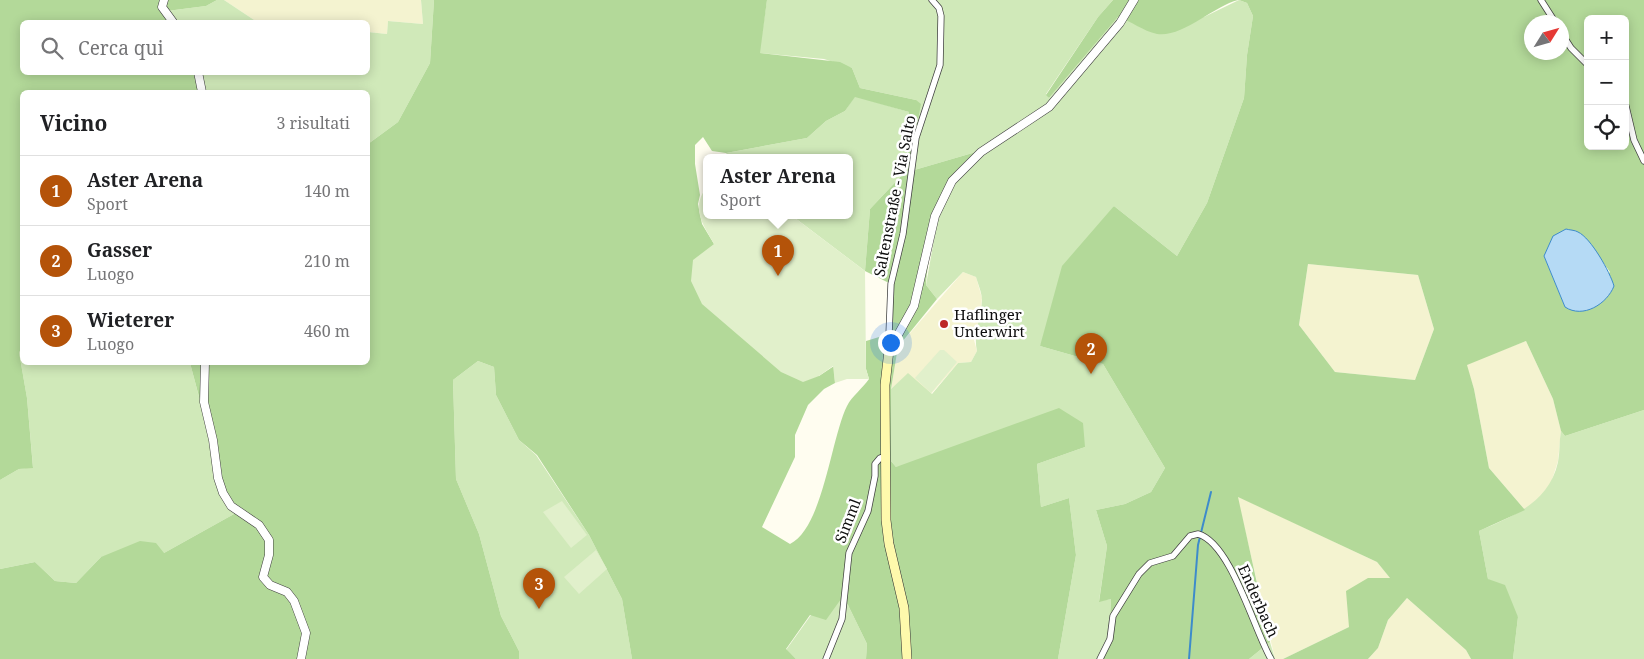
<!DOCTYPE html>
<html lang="it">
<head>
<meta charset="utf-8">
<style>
  body { margin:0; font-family:"Noto Serif",serif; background:#f6f6f6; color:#202124 }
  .controls { position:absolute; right:15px; top:15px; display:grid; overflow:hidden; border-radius:8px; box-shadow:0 2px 12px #0003 }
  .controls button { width:45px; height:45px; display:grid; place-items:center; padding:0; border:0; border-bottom:1px solid #e0e0e0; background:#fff; color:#202124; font:25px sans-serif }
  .compass { position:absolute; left:1524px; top:15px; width:45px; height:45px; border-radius:50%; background:#fff; box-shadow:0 2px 12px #0003; rotate:53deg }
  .you { position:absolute; left:890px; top:342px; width:18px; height:18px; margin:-12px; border:4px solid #fff; border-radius:50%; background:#1a73e8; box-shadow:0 0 0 8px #1a73e833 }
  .badge { display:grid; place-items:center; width:32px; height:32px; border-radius:50%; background:#b45309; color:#fff; font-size:16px; font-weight:700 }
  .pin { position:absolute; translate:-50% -41px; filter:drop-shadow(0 1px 2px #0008) }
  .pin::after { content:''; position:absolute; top:26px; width:18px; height:15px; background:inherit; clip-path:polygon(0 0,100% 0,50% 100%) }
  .popup { position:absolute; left:703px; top:154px; width:150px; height:65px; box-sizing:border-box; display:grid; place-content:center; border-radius:8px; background:#fff; filter:drop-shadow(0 1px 4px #0005); font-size:16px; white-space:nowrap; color:#757577 }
  .popup b { font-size:19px; color:#202124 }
  .popup::after { content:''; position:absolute; left:50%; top:100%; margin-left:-10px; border:10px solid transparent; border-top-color:#fff }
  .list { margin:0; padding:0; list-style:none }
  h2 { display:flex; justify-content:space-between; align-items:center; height:65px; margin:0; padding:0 20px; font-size:21px }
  h2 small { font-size:16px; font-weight:400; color:#757577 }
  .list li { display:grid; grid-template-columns:32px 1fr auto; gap:15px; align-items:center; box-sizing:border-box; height:70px; padding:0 20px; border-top:1px solid #e0e0e0 }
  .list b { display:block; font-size:19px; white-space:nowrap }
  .list p { margin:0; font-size:16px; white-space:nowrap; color:#757577 }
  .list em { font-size:16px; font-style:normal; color:#757577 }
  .icon { flex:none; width:28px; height:28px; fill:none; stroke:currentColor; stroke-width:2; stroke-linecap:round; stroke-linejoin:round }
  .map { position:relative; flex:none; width:1644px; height:659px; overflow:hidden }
  .search { position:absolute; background:#fff; box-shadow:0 2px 12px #0003; left:20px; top:20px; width:350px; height:55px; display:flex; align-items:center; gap:12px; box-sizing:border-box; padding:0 18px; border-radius:8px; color:#757577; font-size:19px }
  .panel { position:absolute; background:#fff; box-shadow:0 2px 12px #0003; left:20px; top:90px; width:350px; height:275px; border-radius:8px }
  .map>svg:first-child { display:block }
  .farmland { fill:#f4f3d0 }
  .green { fill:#d0e9b9 }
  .forest { fill:#b3d999; fill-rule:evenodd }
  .pitch { fill:#e1f0cb }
  .water { fill:#b5daf5; stroke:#3d8bcb }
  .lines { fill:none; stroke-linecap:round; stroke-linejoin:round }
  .stream { stroke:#3d8bcb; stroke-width:2 }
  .minor-casing { stroke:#414141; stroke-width:7 }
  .tertiary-casing { stroke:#414141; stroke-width:9 }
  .secondary-casing { stroke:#303030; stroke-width:10 }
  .minor { stroke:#fff; stroke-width:5.5 }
  .tertiary { stroke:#fff; stroke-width:8 }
  .secondary { stroke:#fef9ac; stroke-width:9 }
  .poi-dot { fill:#bd2828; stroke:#fff; stroke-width:2 }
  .labels { text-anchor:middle; stroke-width:5; stroke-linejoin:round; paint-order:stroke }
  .street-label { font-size:15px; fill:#0e0e0e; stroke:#fff }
  .poi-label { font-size:15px; fill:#0e0e0e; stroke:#fff; text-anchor:start }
</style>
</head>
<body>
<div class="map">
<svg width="1644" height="659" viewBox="0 0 1644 659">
  <rect width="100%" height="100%" fill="#fffdf0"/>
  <g class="farmland">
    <path d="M224,0H421L423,24L388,21L387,34L368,32V22H257Z"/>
    <path d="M1308,264L1418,275L1434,329L1415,380L1335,372L1299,325Z"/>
    <path d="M963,272L976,277L982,298L979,325L974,340L977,351L971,362L958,363L931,394L908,374L891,389L898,347Z"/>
    <path d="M1526,341L1553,399L1561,431L1558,461L1551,483L1543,494L1525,510L1489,468L1474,389L1466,364Z"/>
    <path d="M1237,496L1377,562L1391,579L1349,627L1283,659H1275Z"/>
    <path d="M1407,598L1466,650L1471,659H1368L1378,648L1388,620Z"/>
  </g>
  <g class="green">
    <path d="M217,0H224L257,22H176L167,11L206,6Z"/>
    <path d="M421,0H434L430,63L398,122L368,144V92H202L199,73L368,72V32L387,34L388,21L423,24Z"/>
    <path d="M767,0H1113L1098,17L1046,94L1049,98L1118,17L1128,20L1204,17L1239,0L1247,3L1253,16L1247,55L1244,98L1207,203L1177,256L1114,206L1040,346L1103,364L1165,468L1151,492L1125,504L1096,510L1107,546L1099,601L1111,599L1109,636L1098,659H1058L1076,555L1069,498L1041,507L1037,464L1085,447L896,467L891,461V389L908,373L932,394L958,363L971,362L977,351C973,334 981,318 982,300C982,293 978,284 976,277L963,272L937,299L926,285L938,217L953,186L976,152L904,173L870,209L865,271L791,215H849V157H729L726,153L807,138L826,121L845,111L855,96L909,112L905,166L908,167L916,100L860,88L852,68L824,59L759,53Z"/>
    <path d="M22,350V362L190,363L228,506L234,514L164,553L101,557L76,583L55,581L35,562L0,569V480L19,469L33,467L27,398L19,352Z"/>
    <path d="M478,361L494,367L496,395L519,440L536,455L589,535L622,599L632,659H519V651L501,616L479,534L456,479L453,380Z"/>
    <path d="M1644,410V659H1513L1518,617L1488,579L1479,531C1513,516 1549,503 1558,462C1560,452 1559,442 1561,431L1565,436Z"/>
    <path d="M841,598L848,605L867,644L866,659H796L786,650L811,615Z"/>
    <path d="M1270,642L1275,659H1249Z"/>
  </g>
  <g class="forest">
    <path d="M0,0H217L206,6L167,11L176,22H22V72L199,73L202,92H22V350L19,352L27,398L33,468L19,469L0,480Z"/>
    <path d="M434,0H767L760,53L840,62L852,68L860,88L916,100L921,104L909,167L905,166L909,112L855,97L845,111L826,121L807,138L726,153L712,151L703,137L695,145V164L700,195L698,204L702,224L714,244L819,376L834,366L835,383L824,389L808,405L795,435V457L762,527L790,544C823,528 831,438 847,406C852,396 863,388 869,379L866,369V341L889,334L891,284L865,271L870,209L904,173L976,152C967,160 956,169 950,180C939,200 927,262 926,285L937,299L898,347L891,389V461L896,467L1059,408L1083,423L1085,447L1037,464L1041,507L1069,498L1076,555L1058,659H866L867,644L848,605L841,599L826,620L810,615L786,649L796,659H632L622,599L589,535L537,455L519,440L496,395L494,367L478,361L453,380L456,479L479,534L501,616L519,651V659H0V569L35,562L55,581L76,583L101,557L140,541L156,543L164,553L234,514L228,505L190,363L368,362V144L398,122L430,63Z"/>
    <path d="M1113,0H1238C1214,6 1182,38 1157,34C1143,31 1131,21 1118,17L1049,98L1046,95L1098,17Z"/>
    <path d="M1239,0H1644V410L1565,436L1561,431L1553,399L1526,341L1467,365L1474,389L1489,468L1525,510L1479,531L1488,579L1505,585L1518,617L1513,659H1471L1466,650L1407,598L1388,620L1378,648L1368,659H1283L1349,627L1346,591L1368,578H1390L1377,562L1238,497L1270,642L1249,659H1098L1109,636L1111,599L1099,602L1107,546L1096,510L1125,504L1151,492L1165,468L1103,364L1040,346L1062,266L1114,206L1177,256L1207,203L1244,98L1247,55L1253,16L1247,3ZM1588,19H1625V146H1588ZM1532,22H1562V52H1532ZM1586,239L1610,272L1565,307L1544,256ZM1308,264L1418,275L1434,329L1415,380L1335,372L1299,325Z"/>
  </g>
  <g class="pitch">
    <path d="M707,187V215H791L865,271L866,369L869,379H847L835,383L833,366L819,376L803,382L781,372L702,304L691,281L693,260L714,244C703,224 690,208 707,187Z"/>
    <path d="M940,350H944L957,362L931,393L915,378Z"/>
    <path d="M562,501L587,535L571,548L543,512Z"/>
    <path d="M596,550L607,569L579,594L564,577Z"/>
  </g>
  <path class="water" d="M1566,229C1569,230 1575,230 1578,232C1591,238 1610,272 1614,286C1607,304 1583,319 1565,307L1544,256L1553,236Z"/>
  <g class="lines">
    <path class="stream" d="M1189,659L1198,545L1211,492"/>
    <defs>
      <g id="minor">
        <path d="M1541,0L1555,22"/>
        <path d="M1562,34L1571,48L1588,65"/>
        <path d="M1625,102L1634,140L1644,161"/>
        <path d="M894,342L889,334L891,284L903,234L916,138L940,65L941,16L939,8L932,0"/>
        <path d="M826,659L842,619L849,553L868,511L875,476V464L880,458L886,456"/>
        <path d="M1100,659L1110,639L1113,616L1139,574L1150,563L1173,556L1190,536L1198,534C1231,543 1254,630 1271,659"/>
      </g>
      <g id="tertiary">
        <path d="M164,0L162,7L173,22"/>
        <path d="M198,72L202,92"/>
        <path d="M894,342L914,306L935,216L952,181L981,152L1049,107L1120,23L1134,0"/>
        <path d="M205,362L204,402L213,440L218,478L223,493L231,506L259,525L269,540V555L263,577L270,585L287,592L294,601L306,633L301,659"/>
      </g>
      <path id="secondary" d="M894,342L889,350L885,385L886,520L889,544L904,608L907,659"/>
    </defs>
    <use href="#minor" class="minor-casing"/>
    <use href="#tertiary" class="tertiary-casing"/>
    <use href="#secondary" class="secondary-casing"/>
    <use href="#minor" class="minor"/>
    <use href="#tertiary" class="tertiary"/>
    <use href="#secondary" class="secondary"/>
  </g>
  <circle class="poi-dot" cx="944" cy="324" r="5"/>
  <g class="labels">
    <g class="street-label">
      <text transform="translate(895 196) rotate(-79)" y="5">Saltenstraße - Via Salto</text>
      <text transform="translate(848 521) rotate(-69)" y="5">Simml</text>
      <text transform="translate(1258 601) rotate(66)" y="5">Enderbach</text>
    </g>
    <g class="poi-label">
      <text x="954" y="320">Haflinger<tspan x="954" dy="17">Unterwirt</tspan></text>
    </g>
  </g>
</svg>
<div class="controls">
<button>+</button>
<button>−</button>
<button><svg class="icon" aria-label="locate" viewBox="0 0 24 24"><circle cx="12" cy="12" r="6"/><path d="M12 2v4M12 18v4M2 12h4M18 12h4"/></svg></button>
</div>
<svg class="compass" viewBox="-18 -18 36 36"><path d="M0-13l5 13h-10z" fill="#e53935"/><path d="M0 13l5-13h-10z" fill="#757577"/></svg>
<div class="you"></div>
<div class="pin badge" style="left:778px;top:276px">1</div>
<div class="popup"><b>Aster Arena</b>Sport</div>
<div class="pin badge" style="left:1091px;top:374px">2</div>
<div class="pin badge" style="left:539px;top:609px">3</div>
<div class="search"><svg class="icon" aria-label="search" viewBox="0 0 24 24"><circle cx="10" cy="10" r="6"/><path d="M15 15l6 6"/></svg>Cerca qui</div>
<section class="panel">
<h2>Vicino<small>3 risultati</small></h2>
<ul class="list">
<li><span class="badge">1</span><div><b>Aster Arena</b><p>Sport</p></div><em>140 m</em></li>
<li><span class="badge">2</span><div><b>Gasser</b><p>Luogo</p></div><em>210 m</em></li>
<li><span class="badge">3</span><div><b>Wieterer</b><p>Luogo</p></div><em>460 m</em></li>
</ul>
</section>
</div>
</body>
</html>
